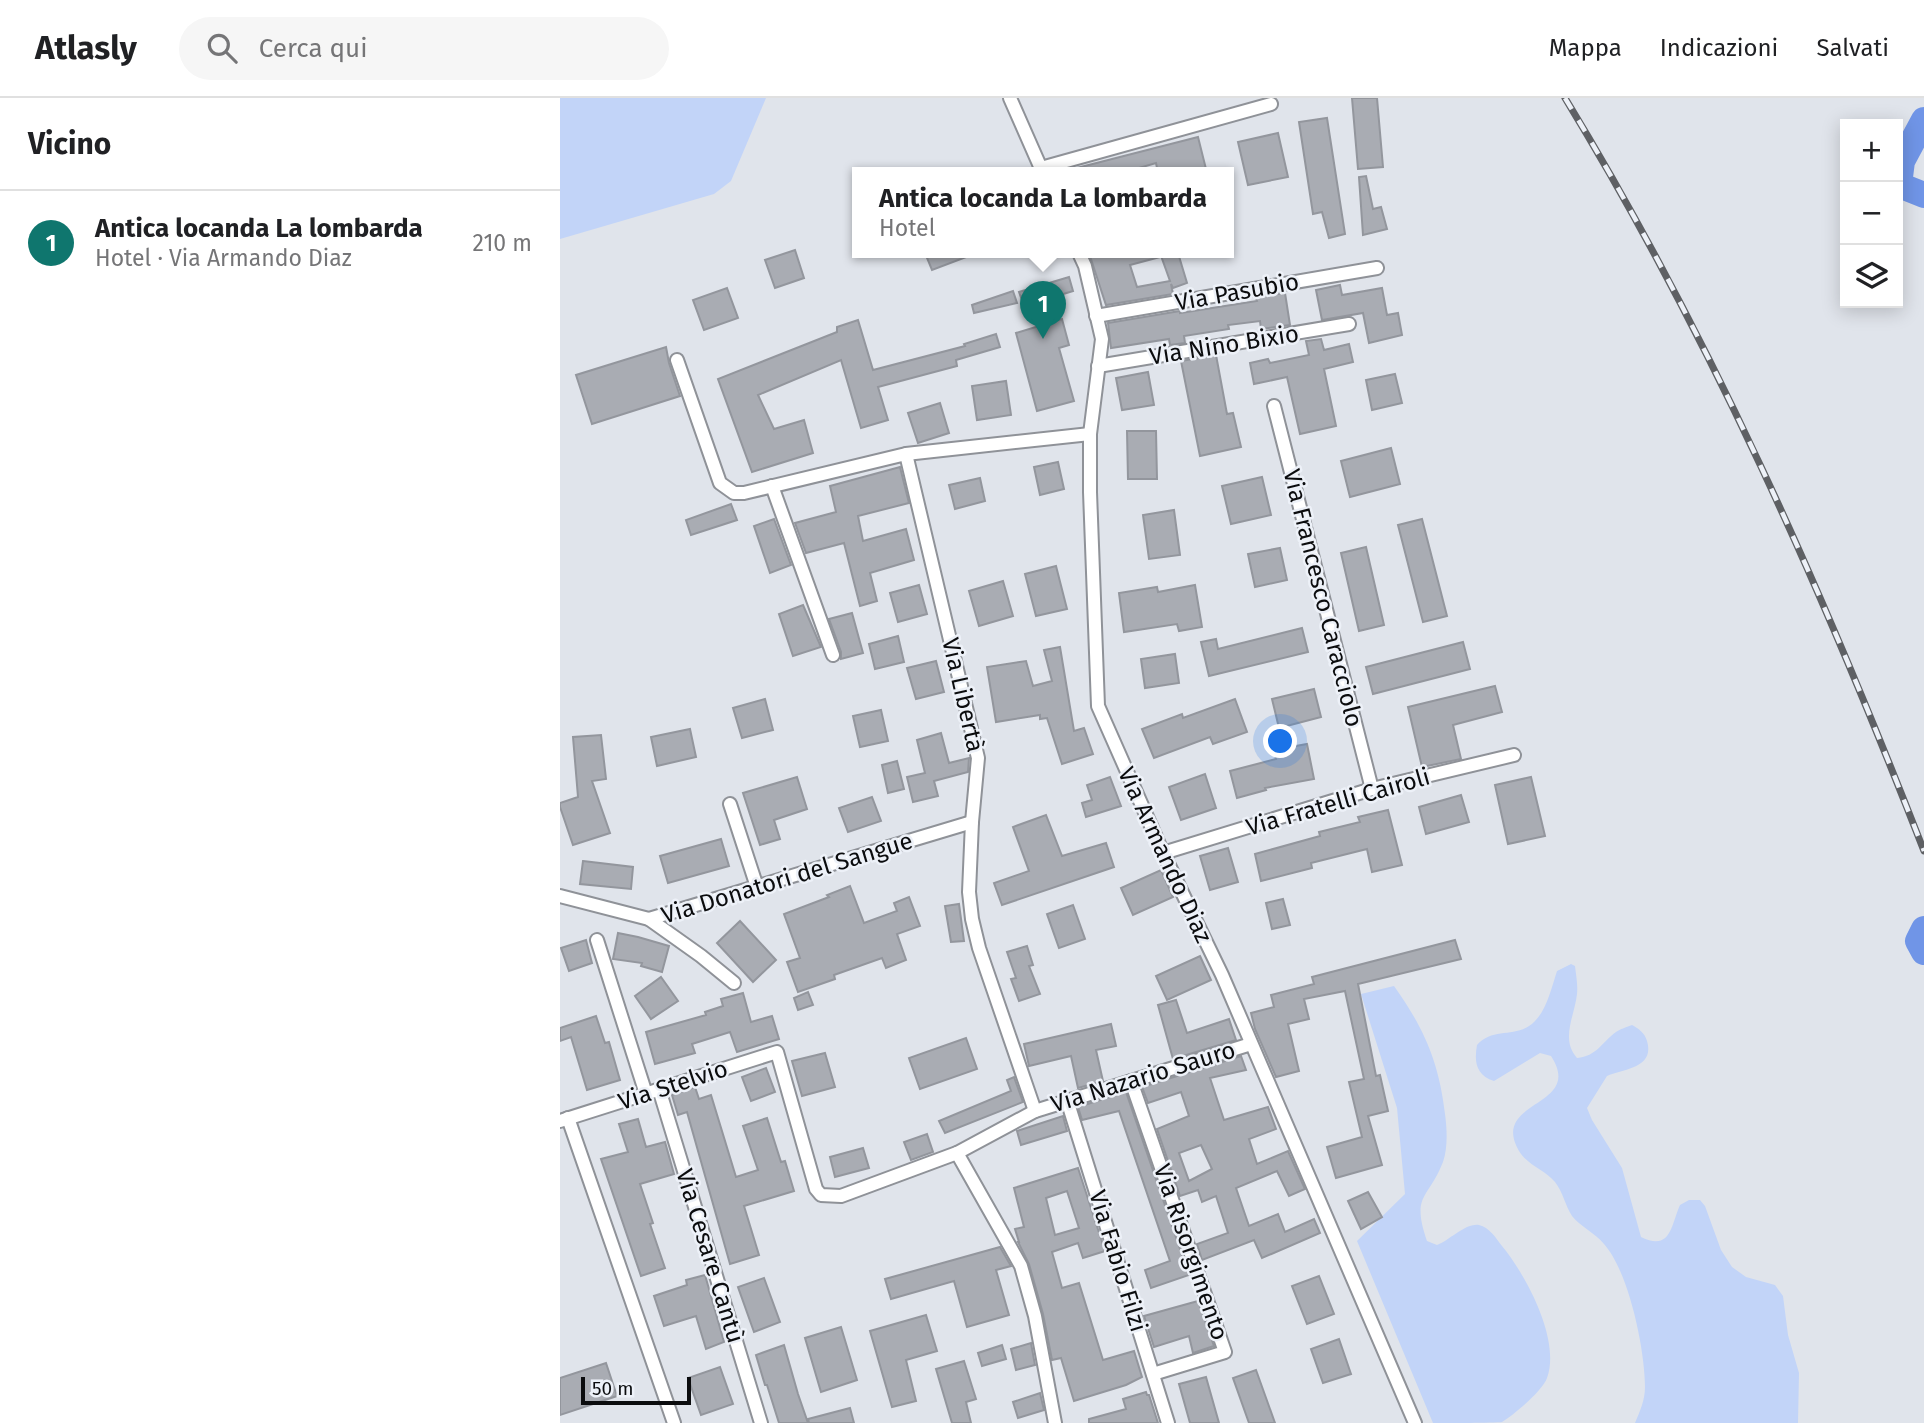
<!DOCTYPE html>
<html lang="it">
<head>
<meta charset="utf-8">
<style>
  body { margin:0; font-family:"Fira Sans",sans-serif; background:#f6f6f6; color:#202124 }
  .controls { position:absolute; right:21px; top:21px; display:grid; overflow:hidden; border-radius:0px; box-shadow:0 4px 18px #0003 }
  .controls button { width:63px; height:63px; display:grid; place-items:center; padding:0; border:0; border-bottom:2px solid #e0e0e0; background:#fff; color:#202124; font:35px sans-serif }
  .scale { position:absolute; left:21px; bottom:18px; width:110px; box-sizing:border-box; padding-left:7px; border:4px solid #0b0c0e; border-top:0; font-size:19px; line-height:24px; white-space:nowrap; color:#0b0c0e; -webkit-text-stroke:5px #edf1f8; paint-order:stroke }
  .you { position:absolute; left:721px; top:644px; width:24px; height:24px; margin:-18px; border:5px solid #fff; border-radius:50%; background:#1a73e8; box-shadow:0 0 0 10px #1a73e833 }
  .badge { display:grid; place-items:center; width:46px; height:46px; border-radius:50%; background:#0f766e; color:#fff; font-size:23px; font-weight:700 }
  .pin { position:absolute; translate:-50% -58px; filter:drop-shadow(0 2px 4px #0008) }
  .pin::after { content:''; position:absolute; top:37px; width:24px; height:21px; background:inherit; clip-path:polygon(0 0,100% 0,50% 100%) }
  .popup { position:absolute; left:292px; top:69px; width:382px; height:91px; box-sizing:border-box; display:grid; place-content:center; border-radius:0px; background:#fff; filter:drop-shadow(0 2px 5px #0005); font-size:23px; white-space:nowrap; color:#757577 }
  .popup b { font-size:26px; color:#202124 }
  .popup::after { content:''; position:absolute; left:50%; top:100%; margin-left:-14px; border:14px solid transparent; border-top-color:#fff }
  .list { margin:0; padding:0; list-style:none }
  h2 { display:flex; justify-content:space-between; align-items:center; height:91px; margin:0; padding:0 28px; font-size:30px }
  h2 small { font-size:23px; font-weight:400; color:#757577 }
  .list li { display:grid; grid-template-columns:46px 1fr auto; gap:21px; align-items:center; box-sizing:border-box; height:105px; padding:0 28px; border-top:2px solid #e0e0e0 }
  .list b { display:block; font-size:26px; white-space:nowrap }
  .list p { margin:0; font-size:23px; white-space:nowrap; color:#757577 }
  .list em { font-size:23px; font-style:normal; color:#757577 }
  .icon { flex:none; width:38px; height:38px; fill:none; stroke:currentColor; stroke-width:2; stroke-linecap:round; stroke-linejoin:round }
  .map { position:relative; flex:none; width:1364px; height:1325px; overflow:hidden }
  header { display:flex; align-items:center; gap:42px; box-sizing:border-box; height:98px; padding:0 35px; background:#fff; border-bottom:2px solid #e0e0e0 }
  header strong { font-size:33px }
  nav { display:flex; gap:38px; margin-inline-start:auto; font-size:24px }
  .search { width:490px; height:63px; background:#f6f6f6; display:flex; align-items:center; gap:18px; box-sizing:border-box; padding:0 24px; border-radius:38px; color:#757577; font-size:26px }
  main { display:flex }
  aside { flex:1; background:#fff }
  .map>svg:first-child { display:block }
  .green { fill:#c2d4f8 }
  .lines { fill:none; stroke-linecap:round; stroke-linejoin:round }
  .river { stroke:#7095e7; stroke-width:26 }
  .building { fill:#a9acb3; stroke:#93969d; stroke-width:2; fill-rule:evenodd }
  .street-casing { stroke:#8f9298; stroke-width:16 }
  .street { stroke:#fff; stroke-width:12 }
  .rail-casing { stroke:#5e6064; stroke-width:7 }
  .rail { stroke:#edf1f8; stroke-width:4.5; stroke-dasharray:13; stroke-linecap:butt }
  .labels { text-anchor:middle; stroke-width:5; stroke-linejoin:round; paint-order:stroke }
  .street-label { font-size:24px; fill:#0b0c0e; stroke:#edf1f8 }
</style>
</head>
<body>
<header>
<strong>Atlasly</strong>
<div class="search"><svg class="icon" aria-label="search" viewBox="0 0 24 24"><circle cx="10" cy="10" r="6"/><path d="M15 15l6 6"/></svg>Cerca qui</div>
<nav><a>Mappa</a><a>Indicazioni</a><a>Salvati</a></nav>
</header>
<main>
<aside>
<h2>Vicino<small></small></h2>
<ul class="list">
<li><span class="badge">1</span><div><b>Antica locanda La lombarda</b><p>Hotel · Via Armando Diaz</p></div><em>210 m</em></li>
</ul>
</aside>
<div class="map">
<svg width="1364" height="1325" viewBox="0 0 1364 1325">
  <rect width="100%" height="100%" fill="#e0e4eb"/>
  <g class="green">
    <path d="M0,0H206L171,83L154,96L0,141Z"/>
    <path d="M1011,866L1015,868C1016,877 1018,887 1017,896C1015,917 1000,941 1017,960C1037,958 1041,945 1056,934C1060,931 1067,929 1072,927C1078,930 1085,935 1087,943C1095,970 1064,971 1047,978L1027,1010L1032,1022L1062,1070L1081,1139C1111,1154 1111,1127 1120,1107L1129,1102H1140L1145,1108L1161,1152L1172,1169L1186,1179L1215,1187L1223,1198L1228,1237L1239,1275L1238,1325H1075C1080,1313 1085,1302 1085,1289C1085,1252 1069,1174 1044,1146C1035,1135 1021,1129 1012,1118C1005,1107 1003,1094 995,1084C985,1072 967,1067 959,1053C929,1001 1025,1010 991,958L980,955L934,983C916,977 914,964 917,947C932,930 952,939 969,928C986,917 991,891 997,873Z"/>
    <path d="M834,888C864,930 879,964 885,1016C887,1031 888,1049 883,1064C868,1102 851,1096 867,1143L877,1147C889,1143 905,1125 919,1127C929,1129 936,1140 942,1148C966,1177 1001,1242 987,1280C983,1292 954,1317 942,1324C934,1325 885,1325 873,1325L797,1143L845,1096L837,1010L801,896Z"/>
  </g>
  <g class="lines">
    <g class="river">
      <path d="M1364,22L1342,63L1339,87L1364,97"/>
      <path d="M1364,831L1358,843L1364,854"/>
    </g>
  </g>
  <g class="building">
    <path d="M792,0H817L823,69L798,71Z"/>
    <path d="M767,20L785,136L769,140L762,114L753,116L739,24Z"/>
    <path d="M718,35L728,79L688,87L678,44Z"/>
    <path d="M638,39L647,75H598L596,65L562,75H514L513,71Z"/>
    <path d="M806,78L813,111L821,109L827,131L803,137L799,79Z"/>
    <path d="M235,152L244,180L215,190L205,162Z"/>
    <path d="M365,155H414V156L372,172Z"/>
    <path d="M529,155H599L600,159L570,167L577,189L610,183L600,155H618L627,185L613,190L611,186L613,196L546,207Z"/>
    <path d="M509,179L513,193L464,208L459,194Z"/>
    <path d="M780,187L782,197L822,190L827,217L838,215L842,237L809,245L803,215L762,222L756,192Z"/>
    <path d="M167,190L178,220L144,232L133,202Z"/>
    <path d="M453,193L457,205L414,215L412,207Z"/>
    <path d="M725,195L730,227L701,231L700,223L668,227L669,231L624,238L625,245L610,247L609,241L551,250L548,225L620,213V215L697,203L696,199Z"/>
    <path d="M502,221L509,247L499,250L514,303L477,313L456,235Z"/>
    <path d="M298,222L313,272L405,248L404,246L436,236L440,249L396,262L397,268L318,289L328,322L301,330L281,262L198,297L214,331L244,322L253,355L192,374L158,281L277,234V229Z"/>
    <path d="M761,241L764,252L789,246L793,264L764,271L776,328L740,336L727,279L694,286L690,265L708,261L710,265L749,257L746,243Z"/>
    <path d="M106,249L109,265L120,298L32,326L16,277Z"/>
    <path d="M656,257L667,316L673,315L681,349L640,358L621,263Z"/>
    <path d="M588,274L594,307L562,312L556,280Z"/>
    <path d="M835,276L842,305L812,312L806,282Z"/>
    <path d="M446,283L451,317L417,322L412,288Z"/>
    <path d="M380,305L389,335L358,345L348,315Z"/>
    <path d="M567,333H596L597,381H568Z"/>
    <path d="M831,350L840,386L790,399L781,363Z"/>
    <path d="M498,364L504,391L480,397L474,369Z"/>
    <path d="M340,369L349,405L298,418L303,443L346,431L354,462L310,475L317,503L300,508L284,445L246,455L235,425L276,414L270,388Z"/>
    <path d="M702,379L711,417L671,426L662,388Z"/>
    <path d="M420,380L425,403L395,411L389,387Z"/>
    <path d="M171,406L177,422L131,437L126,422Z"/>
    <path d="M614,412L620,457L589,461L583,417Z"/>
    <path d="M214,421L231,467L210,475L194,428Z"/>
    <path d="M862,421L887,518L863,524L838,427Z"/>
    <path d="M806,449L824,527L799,533L781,455Z"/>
    <path d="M720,450L727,482L695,489L688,456Z"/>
    <path d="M496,468L507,511L476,518L465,476Z"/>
    <path d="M443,483L453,518L419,528L409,493Z"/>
    <path d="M359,487L367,516L338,524L330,495Z"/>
    <path d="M635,487L642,529L619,533L617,526L564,534L559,495L597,489L598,494Z"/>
    <path d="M243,507L261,549L233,558L219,516Z"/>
    <path d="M292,515L303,555L281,561V554L269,521Z"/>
    <path d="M742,530L748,554L649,578L641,544L656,541L658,551Z"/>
    <path d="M338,538L344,564L315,571L309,546Z"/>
    <path d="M903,544L910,571L813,596L806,569Z"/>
    <path d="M500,549L514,633L524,630L533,656L502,666L487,620L480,621V617L436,624L427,569L466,563L473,588L492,583L484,552Z"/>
    <path d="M615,556L619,585L585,590L581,561Z"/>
    <path d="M376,563L384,594L356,601L347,570Z"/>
    <path d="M935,588L942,614L893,627L901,661L862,669L848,609Z"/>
    <path d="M754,591L761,619L719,630L712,601Z"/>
    <path d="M205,601L213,632L182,640L173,610Z"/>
    <path d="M675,601L687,634L653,646L650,639L594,660L582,631L622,616L623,620Z"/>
    <path d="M321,612L328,643L300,649L293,618Z"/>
    <path d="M130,631L136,659L97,668L91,639Z"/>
    <path d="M381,635L389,665L409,660L408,674L374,683L378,698L353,704L347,679L365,675L357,642Z"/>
    <path d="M41,637L46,681L32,683L50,735L13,747L0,709V705L18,699L13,639Z"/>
    <path d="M747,646L754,681L705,690L706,692L677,700L670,673L716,661L714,652Z"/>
    <path d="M337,663L344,691L328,695L322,667Z"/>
    <path d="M645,676L656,710L621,722L609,689Z"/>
    <path d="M237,679L247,711L214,722L220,741L200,747L183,695Z"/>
    <path d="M550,679L561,708L526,719L522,705L532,702L527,687Z"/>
    <path d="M971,679L985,738L948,746L935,687Z"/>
    <path d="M901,697L909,724L866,736L859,709Z"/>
    <path d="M312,699L321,723L288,734L279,710Z"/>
    <path d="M828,712L842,767L812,774L807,751L751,765L752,770L701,783L695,756L760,738L759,734L800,724L798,719Z"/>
    <path d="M486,717L502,758L546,745L554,769L442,807L434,785L469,773L453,729Z"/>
    <path d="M161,741L169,768L108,785L100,758Z"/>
    <path d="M668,750L678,784L650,792L640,758Z"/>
    <path d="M23,763L73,769L71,791L20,786Z"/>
    <path d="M601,772L613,799L573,817L561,790Z"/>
    <path d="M290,788L304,825L337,813L334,805L349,799L360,828L337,836L346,862L326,870L322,860L274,877L275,881L238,894L227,864L240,860L224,816L269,799L267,797Z"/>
    <path d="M723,801L730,827L712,831L706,805Z"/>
    <path d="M399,806L404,843L391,844L385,808Z"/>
    <path d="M513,807L525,841L499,850L487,816Z"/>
    <path d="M180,823L216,862L193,884L157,845Z"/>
    <path d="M58,835L78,839L109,848L102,874L81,868L82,865L53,861Z"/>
    <path d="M26,842L32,865L9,873L1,850Z"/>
    <path d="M895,842L901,861L798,886L816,978L820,977L828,1013L808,1018L822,1067L776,1080L767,1049L802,1039L789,984L804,981L785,893L744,901L749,921L728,926L739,973L716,979L695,931L691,915L714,909L711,897L754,886L752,879Z"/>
    <path d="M467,848L473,867L469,868L480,896L459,903L451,881L456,880L447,854Z"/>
    <path d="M640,858L651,882L607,902L596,878Z"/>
    <path d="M101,879L118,903L91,921L75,898Z"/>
    <path d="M248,894L253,907L238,912L234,900Z"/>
    <path d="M183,895L191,924L212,918L219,941L177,954L170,934L132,946L135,955L95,966L86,934L146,917L145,914L163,908L161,901Z"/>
    <path d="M616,902L627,935L669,921L676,942L613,961L598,907Z"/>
    <path d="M36,918L45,945L49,944L60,982L27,992L11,939L0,943V930Z"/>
    <path d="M551,926L556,948L536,952L543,983L518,990L511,958L469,968L464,946Z"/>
    <path d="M406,940L417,971L360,991L349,960Z"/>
    <path d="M265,955L275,989L242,998L232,963Z"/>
    <path d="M681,958L686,972L650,980L664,1022L708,1009L716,1031L689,1041L697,1066L728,1053L745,1091L729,1098L717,1073L676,1090L689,1128L718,1116L725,1134L754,1121L760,1135L702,1160L694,1142L642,1162L637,1146L668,1135L656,1098L642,1104L638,1092L620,1098L597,1031L629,1018L621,994L588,1005L582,989ZM641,1047L652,1071L629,1083L619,1055Z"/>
    <path d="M206,970L215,994L191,1003L182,979Z"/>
    <path d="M454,979L463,1004L385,1035L379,1023L451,993L447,982Z"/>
    <path d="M135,989L139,1001L151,997L176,1079L198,1072L183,1028L207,1020L221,1064L225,1063L234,1093L184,1108L199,1157L170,1166L127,1014L118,1017L112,997Z"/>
    <path d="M566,994L629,1177L591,1190L585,1172L610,1163L559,1013L522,1022L518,1009Z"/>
    <path d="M503,1018L507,1033L461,1047L457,1033Z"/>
    <path d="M78,1021L86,1049L105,1044L114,1076L80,1086L93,1125L90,1126L105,1170L81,1178L41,1061L68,1054L59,1026Z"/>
    <path d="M367,1036L373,1054L351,1062L344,1044Z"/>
    <path d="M303,1050L309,1070L275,1079L270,1059Z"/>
    <path d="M518,1070L545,1153L523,1160L518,1145L492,1154L502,1190L519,1185L543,1262L574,1253L582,1279L566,1287L514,1303L501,1260L492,1262L483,1216L469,1166L458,1144H459L455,1131L464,1129L454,1090ZM507,1093L519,1130L495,1137L486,1100Z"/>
    <path d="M808,1094L822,1119L801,1131L788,1103Z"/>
    <path d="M440,1149L451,1168L436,1172L449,1217L407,1229L394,1183L331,1201L325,1181Z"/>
    <path d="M145,1177L164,1244L146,1251L136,1218L104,1228L94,1198L127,1187L126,1182Z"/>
    <path d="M759,1178L774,1216L747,1226L732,1188Z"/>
    <path d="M204,1180L220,1224L194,1234L178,1189Z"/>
    <path d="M638,1203L654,1248L633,1255L629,1238L594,1249L584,1218Z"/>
    <path d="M366,1217L377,1253L346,1262L356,1303L332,1309L310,1233Z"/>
    <path d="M281,1229L297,1282L261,1294L245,1240Z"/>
    <path d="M779,1241L791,1276L763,1285L751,1251Z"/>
    <path d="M471,1245L475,1267L456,1272L451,1251Z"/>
    <path d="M224,1247L238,1296L248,1325H219L207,1287H205L196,1257Z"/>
    <path d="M442,1247L446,1261L422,1268L418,1255Z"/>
    <path d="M404,1263L416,1301L406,1304L411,1325H392L376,1271Z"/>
    <path d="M46,1265L57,1298L0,1317V1280Z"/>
    <path d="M160,1269L173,1306L141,1317L128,1280Z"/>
    <path d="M696,1272L715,1325H689L673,1280Z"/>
    <path d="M646,1279L659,1325H630L619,1286Z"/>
    <path d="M586,1294L587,1297H589L598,1325H529V1321L566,1311L563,1301Z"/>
    <path d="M480,1295L484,1312L458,1320L453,1304Z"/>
    <path d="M290,1310L294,1325H249L248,1321Z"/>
  </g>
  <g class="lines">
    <defs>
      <g id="street">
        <path d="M450,0L483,75"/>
        <path d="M481,70L711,6"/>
        <path d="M519,155L525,168L542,241L530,336V394L538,608L603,755L662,877L855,1325"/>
        <path d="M536,218L817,170"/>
        <path d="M117,262L160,385L174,395H184L346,356L530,336"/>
        <path d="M538,268L789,226"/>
        <path d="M714,308L812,691"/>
        <path d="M346,356L418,660L412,724L409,794L412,821L419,850L475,1013"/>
        <path d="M212,388L273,557"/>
        <path d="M170,706L197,789"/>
        <path d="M603,755L812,691L954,657"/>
        <path d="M0,798L89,821L412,724"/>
        <path d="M89,821L141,858L174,885"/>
        <path d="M37,842L86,996"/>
        <path d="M571,983L665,1254L593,1276"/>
        <path d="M99,991L201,1325"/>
        <path d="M507,1002L608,1325"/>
        <path d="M8,1020L114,1325"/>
        <path d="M0,1023L217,954L256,1091L261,1097L281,1098L397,1055L475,1013L691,946"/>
        <path d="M397,1055L461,1168L475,1218L495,1325"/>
      </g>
    </defs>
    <use href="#street" class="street-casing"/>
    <use href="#street" class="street"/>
    <defs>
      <path id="rail" d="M1005,0C1150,238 1263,494 1364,753"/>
    </defs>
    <use href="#rail" class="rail-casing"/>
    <use href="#rail" class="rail"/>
  </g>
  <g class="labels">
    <g class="street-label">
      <text transform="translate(677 194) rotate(-10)" y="8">Via Pasubio</text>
      <text transform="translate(664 247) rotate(-9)" y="8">Via Nino Bixio</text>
      <text transform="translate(763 500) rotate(76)" y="8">Via Francesco Caracciolo</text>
      <text transform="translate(403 597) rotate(77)" y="8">Via Libertà</text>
      <text transform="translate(778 704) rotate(-16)" y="8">Via Fratelli Cairoli</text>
      <text transform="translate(605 757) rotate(65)" y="8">Via Armando Diaz</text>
      <text transform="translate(227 780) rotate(-17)" y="8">Via Donatori del Sangue</text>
      <text transform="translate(583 979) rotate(-17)" y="8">Via Nazario Sauro</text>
      <text transform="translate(113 987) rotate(-18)" y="8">Via Stelvio</text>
      <text transform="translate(631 1154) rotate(71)" y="8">Via Risorgimento</text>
      <text transform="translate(150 1158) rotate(73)" y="8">Via Cesare Cantù</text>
      <text transform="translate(558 1163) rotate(73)" y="8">Via Fabio Filzi</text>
    </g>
  </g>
</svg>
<div class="controls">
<button>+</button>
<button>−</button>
<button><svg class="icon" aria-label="layers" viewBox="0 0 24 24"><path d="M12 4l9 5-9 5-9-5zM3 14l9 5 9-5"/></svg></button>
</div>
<div class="scale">50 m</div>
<div class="you"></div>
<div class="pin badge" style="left:483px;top:241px">1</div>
<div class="popup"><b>Antica locanda La lombarda</b>Hotel</div>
</div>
</main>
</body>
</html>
